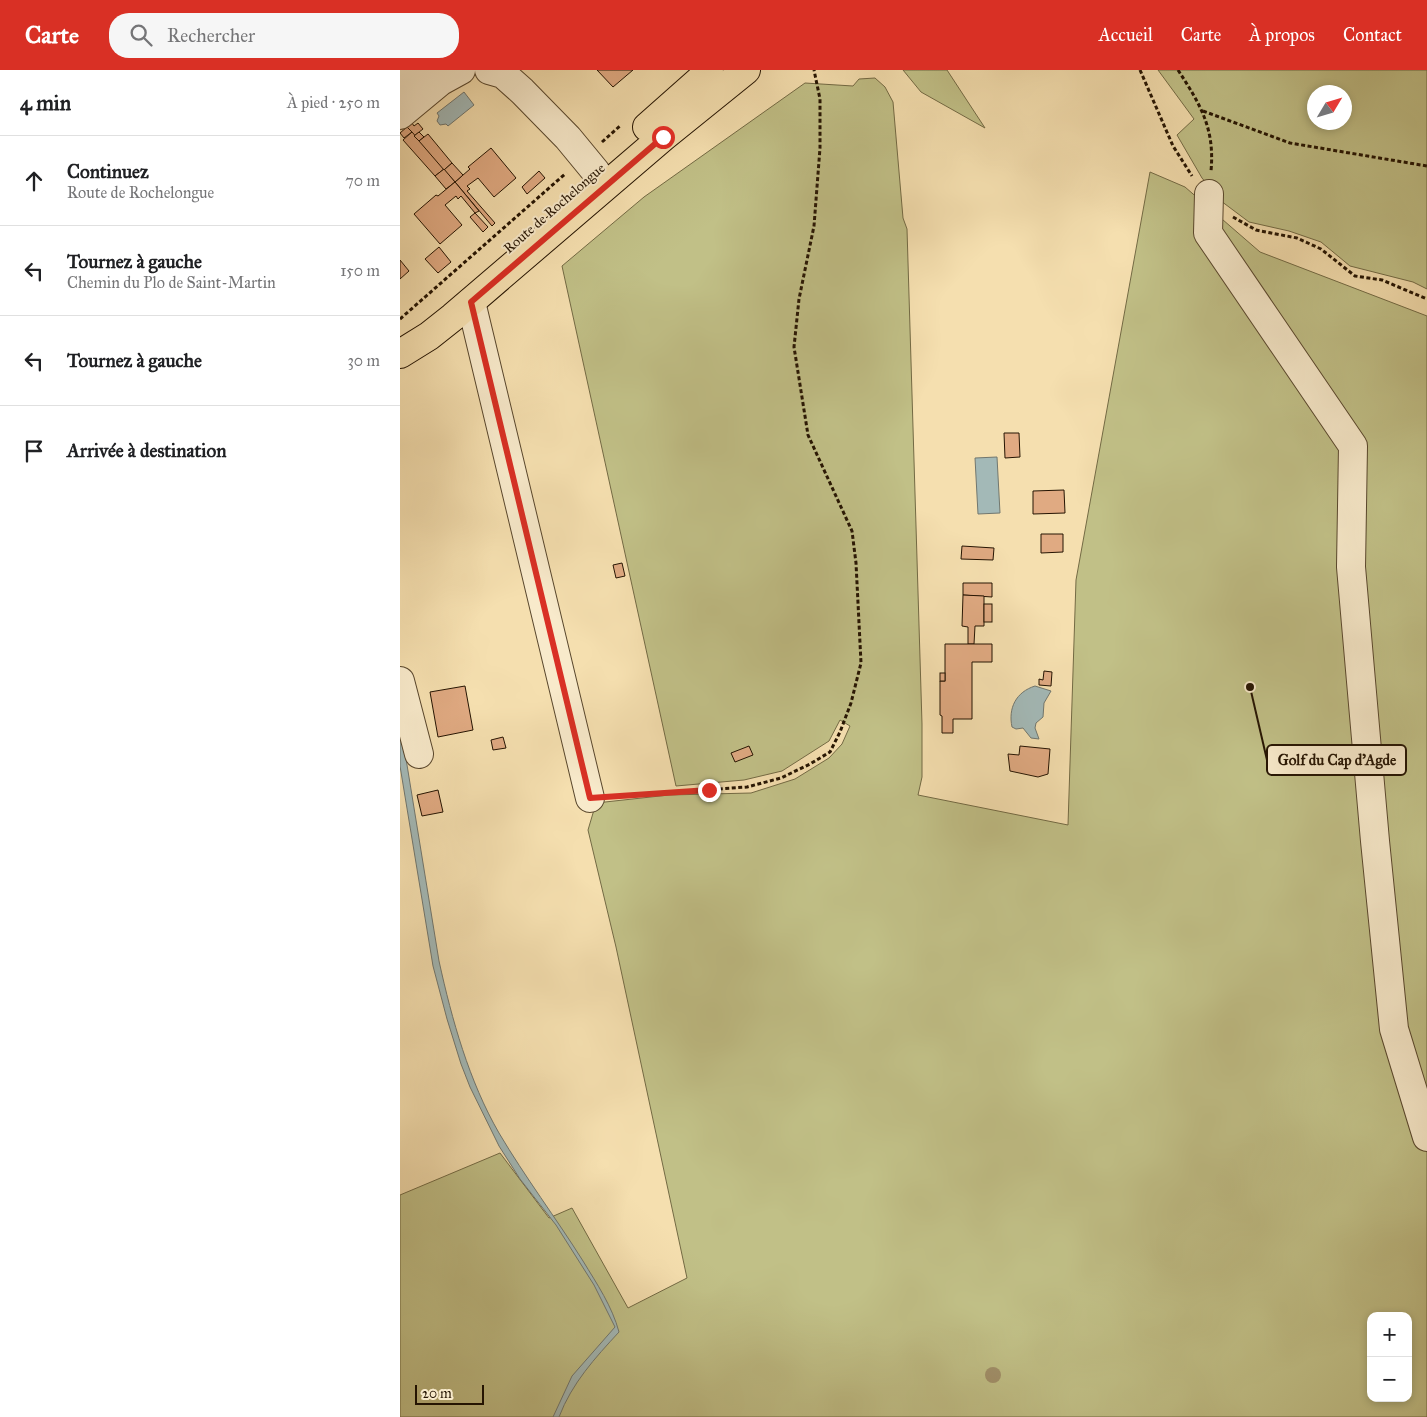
<!DOCTYPE html>
<html lang="fr">
<head>
<meta charset="utf-8">
<style>
  body { margin:0; font-family:"IM FELL Great Primer",serif; background:#f6f6f6; color:#202124 }
  .controls { position:absolute; right:15px; bottom:15px; display:grid; overflow:hidden; border-radius:10px; box-shadow:0 2px 8px #0003 }
  .controls button { width:45px; height:45px; display:grid; place-items:center; padding:0; border:0; border-bottom:1px solid #e0e0e0; background:#fff; color:#202124; font:25px sans-serif }
  .compass { position:absolute; left:907px; top:15px; width:45px; height:45px; border-radius:50%; background:#fff; box-shadow:0 2px 8px #0003; rotate:52deg }
  .scale { position:absolute; left:15px; bottom:12px; width:69px; box-sizing:border-box; padding-left:5px; border:2px solid #251402; border-top:0; font-size:14px; line-height:18px; white-space:nowrap; color:#251402; -webkit-text-stroke:4px #f8eacb; paint-order:stroke }
  .stop { position:absolute; width:15px; height:15px; margin:-11px; border:4px solid #d93025; border-radius:50%; background:#fff }
  .stop.end { background:#d93025; border-color:#fff; box-shadow:0 1px 5px #0008 }
  .list { margin:0; padding:0; list-style:none }
  h2 { display:flex; justify-content:space-between; align-items:center; height:65px; margin:0; padding:0 20px; font-size:21px }
  h2 small { font-size:16px; font-weight:400; color:#757577 }
  .list li { display:grid; grid-template-columns:32px 1fr auto; gap:15px; align-items:center; box-sizing:border-box; height:90px; padding:0 20px; border-top:1px solid #e0e0e0 }
  .list b { display:block; font-size:19px; white-space:nowrap }
  .list p { margin:0; font-size:16px; white-space:nowrap; color:#757577 }
  .list em { font-size:16px; font-style:normal; color:#757577 }
  .icon { flex:none; width:28px; height:28px; fill:none; stroke:currentColor; stroke-width:2; stroke-linecap:round; stroke-linejoin:round }
  .map { position:relative; flex:none; width:1027px; height:1347px; overflow:hidden }
  header { display:flex; align-items:center; gap:30px; box-sizing:border-box; height:70px; padding:0 25px; background:#d93025; color:#fff }
  header strong { font-size:24px }
  nav { display:flex; gap:28px; margin-inline-start:auto; font-size:18px }
  .search { width:350px; height:45px; background:#f6f6f6; display:flex; align-items:center; gap:12px; box-sizing:border-box; padding:0 18px; border-radius:20px; color:#757577; font-size:19px }
  main { display:flex }
  aside { flex:1; background:#fff }
  .map>svg:first-child { display:block }
  .green { fill:#c1c087; stroke:#736a44; fill-rule:evenodd }
  .water { fill:#a3b9b7; stroke:#71776f }
  .building { fill:#e0aa82; stroke:#251402 }
  .lines { fill:none; stroke-linecap:round; stroke-linejoin:round }
  .minor-casing { stroke:#59472d; stroke-width:30 }
  .major-casing { stroke:#251402; stroke-width:30 }
  .path { stroke:#251402; stroke-width:3; stroke-dasharray:4 2.5; stroke-linecap:butt }
  .minor { stroke:#f8eacb; stroke-width:28 }
  .major { stroke:#f5dfaf; stroke-width:28 }
  .tree { fill:#a1906a }
  .route { stroke:#d93025; stroke-width:6 }
  .labels { text-anchor:middle; stroke-width:4; stroke-linejoin:round; paint-order:stroke }
  .street-label { font-size:14px; fill:#251402; stroke:#f8eacb }
  .leader { fill:none; stroke:#251402; stroke-width:2 }
  .callout-dot { fill:#251402; stroke:#f8eacb; stroke-width:2 }
  .callout { fill:#f8eacb; stroke:#251402; stroke-width:2 }
  .callout-label { font-size:15px; text-anchor:middle; font-weight:bold; fill:#251402 }
</style>
</head>
<body>
<header>
<strong>Carte</strong>
<div class="search"><svg class="icon" aria-label="search" viewBox="0 0 24 24"><circle cx="10" cy="10" r="6"/><path d="M15 15l6 6"/></svg>Rechercher</div>
<nav><a>Accueil</a><a>Carte</a><a>À propos</a><a>Contact</a></nav>
</header>
<main>
<aside>
<h2>4 min<small>À pied · 250 m</small></h2>
<ul class="list">
<li><svg class="icon" aria-label="ahead" viewBox="0 0 24 24"><path d="M12 20V5M6 11l6-6 6 6"/></svg><div><b>Continuez</b><p>Route de Rochelongue</p></div><em>70 m</em></li>
<li><svg class="icon" aria-label="left" viewBox="0 0 24 24"><path d="M17 20v-9H6M10 6l-5 5 5 5"/></svg><div><b>Tournez à gauche</b><p>Chemin du Plo de Saint-Martin</p></div><em>150 m</em></li>
<li><svg class="icon" aria-label="left" viewBox="0 0 24 24"><path d="M17 20v-9H6M10 6l-5 5 5 5"/></svg><div><b>Tournez à gauche</b></div><em>30 m</em></li>
<li><svg class="icon" aria-label="arrive" viewBox="0 0 24 24"><path d="M6 21V4h12l-3 4 3 4H6"/></svg><div><b>Arrivée à destination</b></div></li>
</ul>
</aside>
<div class="map">
<svg width="1027" height="1347" viewBox="0 0 1027 1347">
  <rect width="100%" height="100%" fill="#f5dfaf"/>
  <filter id="stains"><feTurbulence type="fractalNoise" baseFrequency=".004" numOctaves="4"/><feColorMatrix values="0 0 0 0 .2 0 0 0 0 .09 0 0 0 0 .02 0 0 0 .5 -.17"/></filter>
  <radialGradient id="worn" r=".72"><stop offset=".6" stop-color="#630" stop-opacity="0"/><stop offset="1" stop-color="#630" stop-opacity=".3"/></radialGradient>
  <g class="green">
    <path d="M503,0H547L585,58L521,22Z"/>
    <path d="M758,0H1027V219L1013,212L950,196L921,172L889,161L849,152L821,131L802,108L777,65L794,49ZM914,22H944V52H914Z"/>
    <path d="M475,8L485,17L493,32L503,148L507,159L522,654V707L518,725L668,755L676,510L750,102L785,117L860,182L1027,246V1347H0V1125L100,1083L149,1148L172,1138L228,1238L287,1208L216,877L188,760L196,733L269,725L351,723L395,709L429,688L442,674L450,656L440,650L429,671L382,701L344,710L276,716L162,196L244,127L405,13L453,16L459,9ZM971,1246H1008V1328H971Z"/>
  </g>
  <g class="water">
    <path d="M64,22L74,35L48,56L46,54L40,55L37,51L39,46L37,43Z"/>
    <path d="M597,387L600,443L578,444L575,388Z"/>
    <path d="M635,616L651,621L644,633L643,647L636,653L635,658L639,669L631,668L623,658L616,659L612,657C608,638 616,622 635,616Z"/>
    <path d="M0,652L39,891C52,950 69,1011 99,1063C125,1107 156,1148 183,1191C197,1214 212,1236 219,1262C195,1288 172,1313 159,1347H153L172,1306L215,1257L194,1215L156,1155L120,1109L99,1076L70,1017L61,994L47,949L33,896L0,696Z"/>
  </g>
  <g class="building">
    <path d="M197,0H233L213,17Z"/>
    <path d="M12,53L14,56L18,53L23,59L14,66L7,57Z"/>
    <path d="M7,57L12,62L4,68L0,63Z"/>
    <path d="M12,62L44,99L35,106L3,70Z"/>
    <path d="M19,62L24,67L19,71L14,66Z"/>
    <path d="M28,64L52,93L44,100L19,71Z"/>
    <path d="M91,78L116,108L94,127L78,108L67,116L70,119L67,121L95,153L92,156L55,112L70,99L68,97Z"/>
    <path d="M52,93L63,105L55,112L44,100Z"/>
    <path d="M44,99L55,112L46,119L35,106Z"/>
    <path d="M139,101L145,108L127,124L122,117Z"/>
    <path d="M55,112L79,141L75,143L61,126L58,129L56,126L45,135L62,155L40,174L14,144L36,125L38,126Z"/>
    <path d="M75,143L88,157L83,162L70,147Z"/>
    <path d="M39,177L51,192L38,203L25,189Z"/>
    <path d="M0,190L9,201L0,209Z"/>
    <path d="M604,363H619L620,387L605,388Z"/>
    <path d="M664,420L665,443L633,444V421Z"/>
    <path d="M641,464H663V482L641,483Z"/>
    <path d="M562,476L594,478L593,490L561,489Z"/>
    <path d="M222,493L225,506L216,508L213,495Z"/>
    <path d="M563,513H592V527L563,525Z"/>
    <path d="M563,525L584,526V556H575L574,574H568V557L562,556Z"/>
    <rect x="584" y="534" width="8" height="18"/>
    <path d="M545,574H592V592H572V649H553V663H542V646L540,645V611H545Z"/>
    <path d="M644,601L652,602L651,616L639,615V609L643,610Z"/>
    <rect x="540" y="603" width="5" height="8"/>
    <path d="M65,616L73,660L38,667L30,622Z"/>
    <path d="M103,667L106,678L93,680L91,670Z"/>
    <path d="M349,676L353,685L335,692L331,683Z"/>
    <path d="M620,676L650,679L648,704L638,707L610,701L608,684L619,685Z"/>
    <path d="M38,720L43,742L22,746L17,725Z"/>
  </g>
  <g class="lines">
    <defs>
      <g id="minor">
        <path d="M89,0L103,4L122,21L168,68L196,102"/>
        <path d="M0,17L20,0"/>
        <path d="M0,45L41,11L61,0"/>
        <path d="M809,124L808,163L953,376L951,497L975,771L994,959L1027,1067"/>
        <path d="M71,232L190,728"/>
        <path d="M0,611L19,684"/>
      </g>
      <g id="major">
        <path d="M247,57L300,10L309,0"/>
        <path d="M0,284L29,266L53,247L263,67L346,0"/>
      </g>
    </defs>
    <use href="#minor" class="minor-casing"/>
    <use href="#major" class="major-casing"/>
    <g class="path">
      <path d="M740,0L773,76L792,106"/>
      <path d="M778,0C800,34 815,58 811,101"/>
      <path d="M803,41L890,73L1027,96"/>
      <path d="M202,72L221,55"/>
      <path d="M833,147L856,160L897,168L921,179L955,206L982,210L1027,229"/>
      <path d="M0,249L165,104"/>
      <path d="M215,726L347,717L381,708L410,694L430,682L440,662L451,633L461,593L456,493L452,461L408,365L394,277L399,229L414,156L420,78V29L414,0"/>
    </g>
    <use href="#minor" class="minor"/>
    <use href="#major" class="major"/>
  </g>
  <circle class="tree" cx="593" cy="1305" r="8"/>
  <g class="lines">
    <path class="route" d="M263,67L71,232L190,728L309,720"/>
  </g>
  <g class="labels">
    <g class="street-label">
      <text transform="translate(154 138) rotate(-41)" y="5">Route de Rochelongue</text>
    </g>
  </g>
  <path class="leader" d="M850 617L867 690"/>
  <circle class="callout-dot" cx="850" cy="617" r="5"/>
  <rect class="callout" x="867" y="675" width="139" height="30" rx="5"/>
  <g class="callout-label">
    <text x="937" y="695">Golf du Cap d'Agde</text>
  </g>
  <rect width="100%" height="100%" filter="url(#stains)"/>
  <rect width="100%" height="100%" fill="url(#worn)"/>
</svg>
<div class="controls">
<button>+</button>
<button>−</button>
</div>
<svg class="compass" viewBox="-18 -18 36 36"><path d="M0-13l5 13h-10z" fill="#e53935"/><path d="M0 13l5-13h-10z" fill="#757577"/></svg>
<div class="scale">20 m</div>
<div class="stop" style="left:263px;top:67px"></div>
<div class="stop end" style="left:309px;top:720px"></div>
</div>
</main>
</body>
</html>
